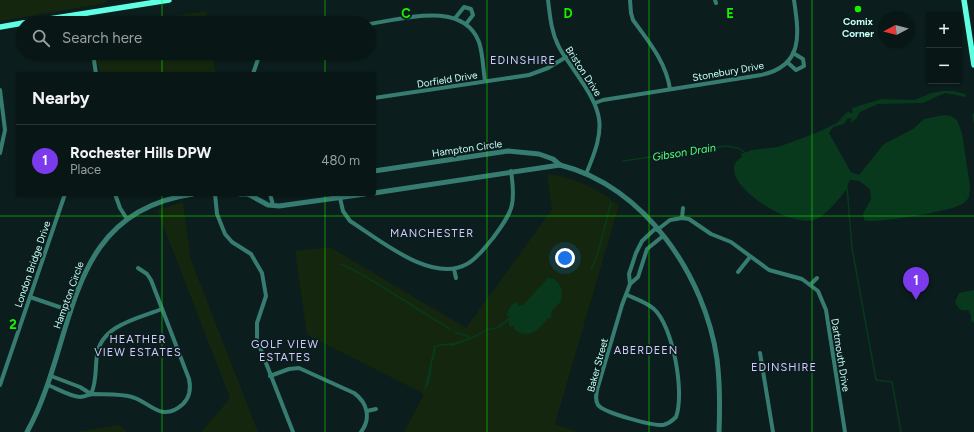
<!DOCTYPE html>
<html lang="en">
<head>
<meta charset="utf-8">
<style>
  body { margin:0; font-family:Figtree,sans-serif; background:#162322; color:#f1f3f6 }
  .controls { position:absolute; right:12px; top:12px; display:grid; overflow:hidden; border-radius:4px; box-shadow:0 1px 3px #0004 }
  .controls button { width:36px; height:36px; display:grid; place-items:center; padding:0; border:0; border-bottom:1px solid #293534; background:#081615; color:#f1f3f6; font:20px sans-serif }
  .compass { position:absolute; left:878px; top:12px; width:36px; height:36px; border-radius:50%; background:#081615; box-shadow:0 1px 3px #0004; rotate:263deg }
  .you { position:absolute; left:565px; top:258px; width:14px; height:14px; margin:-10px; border:3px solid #fff; border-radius:50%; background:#1a73e8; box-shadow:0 0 0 6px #1a73e833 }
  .badge { display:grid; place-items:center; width:26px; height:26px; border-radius:50%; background:#7c3aed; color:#fff; font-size:13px; font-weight:700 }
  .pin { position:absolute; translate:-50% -33px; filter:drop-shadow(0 1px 2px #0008) }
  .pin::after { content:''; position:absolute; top:21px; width:14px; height:12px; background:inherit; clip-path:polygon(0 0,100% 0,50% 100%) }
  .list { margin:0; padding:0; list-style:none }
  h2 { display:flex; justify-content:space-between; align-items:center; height:52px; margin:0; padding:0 16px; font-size:17px }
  h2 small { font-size:13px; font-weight:400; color:#989fa0 }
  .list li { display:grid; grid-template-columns:26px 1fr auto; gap:12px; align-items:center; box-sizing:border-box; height:72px; padding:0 16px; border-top:1px solid #293534 }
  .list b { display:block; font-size:15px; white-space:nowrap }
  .list p { margin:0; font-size:13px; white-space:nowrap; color:#989fa0 }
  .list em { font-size:13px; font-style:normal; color:#989fa0 }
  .icon { flex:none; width:22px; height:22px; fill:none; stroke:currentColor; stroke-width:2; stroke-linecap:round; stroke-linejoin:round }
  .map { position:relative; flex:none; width:974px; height:432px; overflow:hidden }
  .search { position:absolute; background:#081615; box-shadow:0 1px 3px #0004; left:16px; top:16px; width:360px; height:44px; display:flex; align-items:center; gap:10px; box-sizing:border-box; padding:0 14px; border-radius:22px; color:#989fa0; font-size:15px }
  .panel { position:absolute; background:#081615; box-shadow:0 1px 3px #0004; left:16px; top:72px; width:360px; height:124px; border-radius:4px }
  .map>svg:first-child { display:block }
  .green { fill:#14260e }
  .water { fill:#08391d }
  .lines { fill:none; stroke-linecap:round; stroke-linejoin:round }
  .stream { stroke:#08391d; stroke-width:1.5 }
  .minor { stroke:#367c71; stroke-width:4 }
  .tertiary { stroke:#367c71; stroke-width:5 }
  .secondary { stroke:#5effe3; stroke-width:5.5 }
  .grid { fill:none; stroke:#17f200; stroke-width:1; stroke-opacity:0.55 }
  .poi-dot { fill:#17f200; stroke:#0b1d1c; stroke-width:1.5 }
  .labels { text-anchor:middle; stroke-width:3.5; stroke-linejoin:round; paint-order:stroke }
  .poi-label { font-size:10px; font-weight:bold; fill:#c7fffa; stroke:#0b1d1c }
  .street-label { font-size:10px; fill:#c7fffa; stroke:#0b1d1c }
  .neighbourhood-label { font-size:11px; letter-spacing:1px; fill:#d2c9ff; stroke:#0b1d1c }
  .water-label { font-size:11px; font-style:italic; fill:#55ff82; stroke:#0b1d1c }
  .grid-label { font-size:13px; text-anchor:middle; font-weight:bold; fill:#17f200; stroke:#0b1d1c; stroke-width:3.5; stroke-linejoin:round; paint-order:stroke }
</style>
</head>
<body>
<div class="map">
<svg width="974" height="432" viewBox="0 0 974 432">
  <rect width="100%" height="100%" fill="#0b1d1c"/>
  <g class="green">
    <path d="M0,0H106V3L0,21Z"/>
    <path d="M206,11L208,23H129Z"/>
    <path d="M96,53H212L216,74H100Z"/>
    <path d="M547,174C576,177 597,189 619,205L555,424L578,432H404L424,394L307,335L295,251L330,247L466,328L552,209Z"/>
    <path d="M183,202L191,260L258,432H201L230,398L157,210Z"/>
    <path d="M119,425L127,432H76Z"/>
  </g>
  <g class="water">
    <path d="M943,91H954L965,94L966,97L945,93L923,103L878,104L860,112L856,119L850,123L852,119L848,118L844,124L833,127L829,133L851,172L859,175L884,144L913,129L924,119L944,115L951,116L957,120L962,133L970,186L969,197C967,200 964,204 960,205C950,211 871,225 864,220L863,214L871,199L870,189L859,181L850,180C848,182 848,185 847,188C842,196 826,215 817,219C791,232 708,176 742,157L741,154L752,150L778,147L816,133L837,123L847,112L853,113L852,108L881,99L915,100L931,93Z"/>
    <path d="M548,278C560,277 565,293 560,302C558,306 552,308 552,312C551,314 552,316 551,318L547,319C539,331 527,340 514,329V325L511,327L509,325V320L499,328L486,331L476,337L453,346L445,345L436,347C430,359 434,380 424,391L434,346L441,344L454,343L474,336L487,329L497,327L511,316H506L511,305L517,302L519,306L523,305Z"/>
    <path d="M974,290V323L971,321V315L968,310C960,311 959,309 955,302L959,293Z"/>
  </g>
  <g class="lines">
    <g class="stream">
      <path d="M973,114L974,122"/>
      <path d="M623,161L725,146L738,148L744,152"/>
      <path d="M847,187L852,248L876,380L892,382L901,432"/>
      <path d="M341,264L365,276L450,329"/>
      <path d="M591,270L597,256L611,203"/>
      <path d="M455,332L470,337"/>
      <path d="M433,360L435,349"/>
    </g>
    <g class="minor">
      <path d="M548,0C550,15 551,31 558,45C562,54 569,62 574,70C604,113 607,125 586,174"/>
      <path d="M630,0L631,13L633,20C649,42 666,62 670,89"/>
      <path d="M715,0L716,3"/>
      <path d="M86,13L88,23"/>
      <path d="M456,17L464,7L471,9L473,15L466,24"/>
      <path d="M369,24C403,19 463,0 479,42C483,54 483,69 485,81"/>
      <path d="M93,53L96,74"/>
      <path d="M787,62L796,70L804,66L803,59L793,53"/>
      <path d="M253,74L260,53"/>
      <path d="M0,90L5,130L0,153"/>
      <path d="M374,98L529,75L548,68L566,57"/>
      <path d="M595,103L603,100L761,75C804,66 799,34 794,0"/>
      <path d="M115,194L120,208L127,219"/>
      <path d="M215,194L217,214L225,234L232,242L251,254L262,273L266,296L257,323V340L293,432"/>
      <path d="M270,194L273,205"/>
      <path d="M340,198L343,211L350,221C380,240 432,284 467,264C478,258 485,247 493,238C513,211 516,205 511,171"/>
      <path d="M682,218L683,208"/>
      <path d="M657,230L670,220L682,218L689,219L711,234L731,242L769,270L802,279L818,291L826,310L845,432"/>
      <path d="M454,269L456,278"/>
      <path d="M738,272L750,257"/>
      <path d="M630,284L638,277L647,249L663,236"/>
      <path d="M811,284L817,278"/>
      <path d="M627,295C636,299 646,302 654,309C673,326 685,393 676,417C672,421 668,424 663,425C653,426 604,413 598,405C595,400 596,395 597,390L622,305L630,284L629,274L636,253L642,241L656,228"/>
      <path d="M30,297L71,311"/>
      <path d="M760,353L773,432"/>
      <path d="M51,376L80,387L91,394"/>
      <path d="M270,376L289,369L299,368L354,393C368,403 371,419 361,432"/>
      <path d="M0,385L65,194"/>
      <path d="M48,385C58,389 69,396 80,397C84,397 88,395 92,394C103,394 117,394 128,396C149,399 160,425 183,404C190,397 191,388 189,379L151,280L147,274L138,268"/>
      <path d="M91,394C97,382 95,368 97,355C101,325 139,318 162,309"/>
      <path d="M367,411L376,409"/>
    </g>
    <g class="tertiary">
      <path d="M374,171L508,151L539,154L553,159L560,165"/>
      <path d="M374,193L560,165C645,186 705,276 717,359C720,383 720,407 719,432"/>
      <path d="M240,194H249"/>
      <path d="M248,194L268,205L279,206L365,194"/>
      <path d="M27,432C78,340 61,213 193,194"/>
    </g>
    <g class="secondary">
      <path d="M964,0L974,65"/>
      <path d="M24,23L169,0"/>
      <path d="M0,27L23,23"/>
    </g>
  </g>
  <path class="grid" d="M162,0V23M325,0V23M487,0V432M649,0V432M812,0V432M162,53V74M325,53V74M162,194V432M325,194V432M0,216H974"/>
  <circle class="poi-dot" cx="858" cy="9" r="4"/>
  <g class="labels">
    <g class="poi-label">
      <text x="858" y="25">Comix<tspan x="858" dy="12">Corner</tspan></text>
    </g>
    <g class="street-label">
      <text transform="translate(584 71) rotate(57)" y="4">Briston Drive</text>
      <text transform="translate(728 71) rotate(-10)" y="4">Stonebury Drive</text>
      <text transform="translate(447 79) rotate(-9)" y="4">Dorfield Drive</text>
      <text transform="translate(467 148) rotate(-8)" y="4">Hampton Circle</text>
      <text transform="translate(32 264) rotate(-71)" y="4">London Bridge Drive</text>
      <text transform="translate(68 295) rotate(-70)" y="4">Hampton Circle</text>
      <text transform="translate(841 355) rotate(81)" y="4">Dartmouth Drive</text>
      <text transform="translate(597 365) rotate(-75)" y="4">Baker Street</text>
    </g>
    <g class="neighbourhood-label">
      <text x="523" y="64">EDINSHIRE</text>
      <text x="432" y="237">MANCHESTER</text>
      <text x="138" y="343">HEATHER<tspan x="138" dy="13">VIEW ESTATES</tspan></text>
      <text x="285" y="348">GOLF VIEW<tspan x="285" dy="13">ESTATES</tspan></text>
      <text x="646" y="354">ABERDEEN</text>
      <text x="784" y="371">EDINSHIRE</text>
    </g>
    <g class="water-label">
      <text transform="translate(684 152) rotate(-9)" y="4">Gibson Drain</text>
    </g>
  </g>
  <g class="grid-label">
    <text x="406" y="18">C</text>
    <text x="568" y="18">D</text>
    <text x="730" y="18">E</text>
    <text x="13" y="329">2</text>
  </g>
</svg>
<div class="controls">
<button>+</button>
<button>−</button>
</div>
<svg class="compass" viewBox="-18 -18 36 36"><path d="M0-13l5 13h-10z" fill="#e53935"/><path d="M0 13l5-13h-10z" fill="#989fa0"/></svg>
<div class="you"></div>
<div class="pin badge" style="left:916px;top:300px">1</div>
<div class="search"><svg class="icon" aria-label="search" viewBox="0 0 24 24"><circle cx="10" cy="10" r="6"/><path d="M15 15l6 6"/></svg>Search here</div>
<section class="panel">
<h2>Nearby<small></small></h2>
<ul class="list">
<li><span class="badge">1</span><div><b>Rochester Hills DPW</b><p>Place</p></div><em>480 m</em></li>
</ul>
</section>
</div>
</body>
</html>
